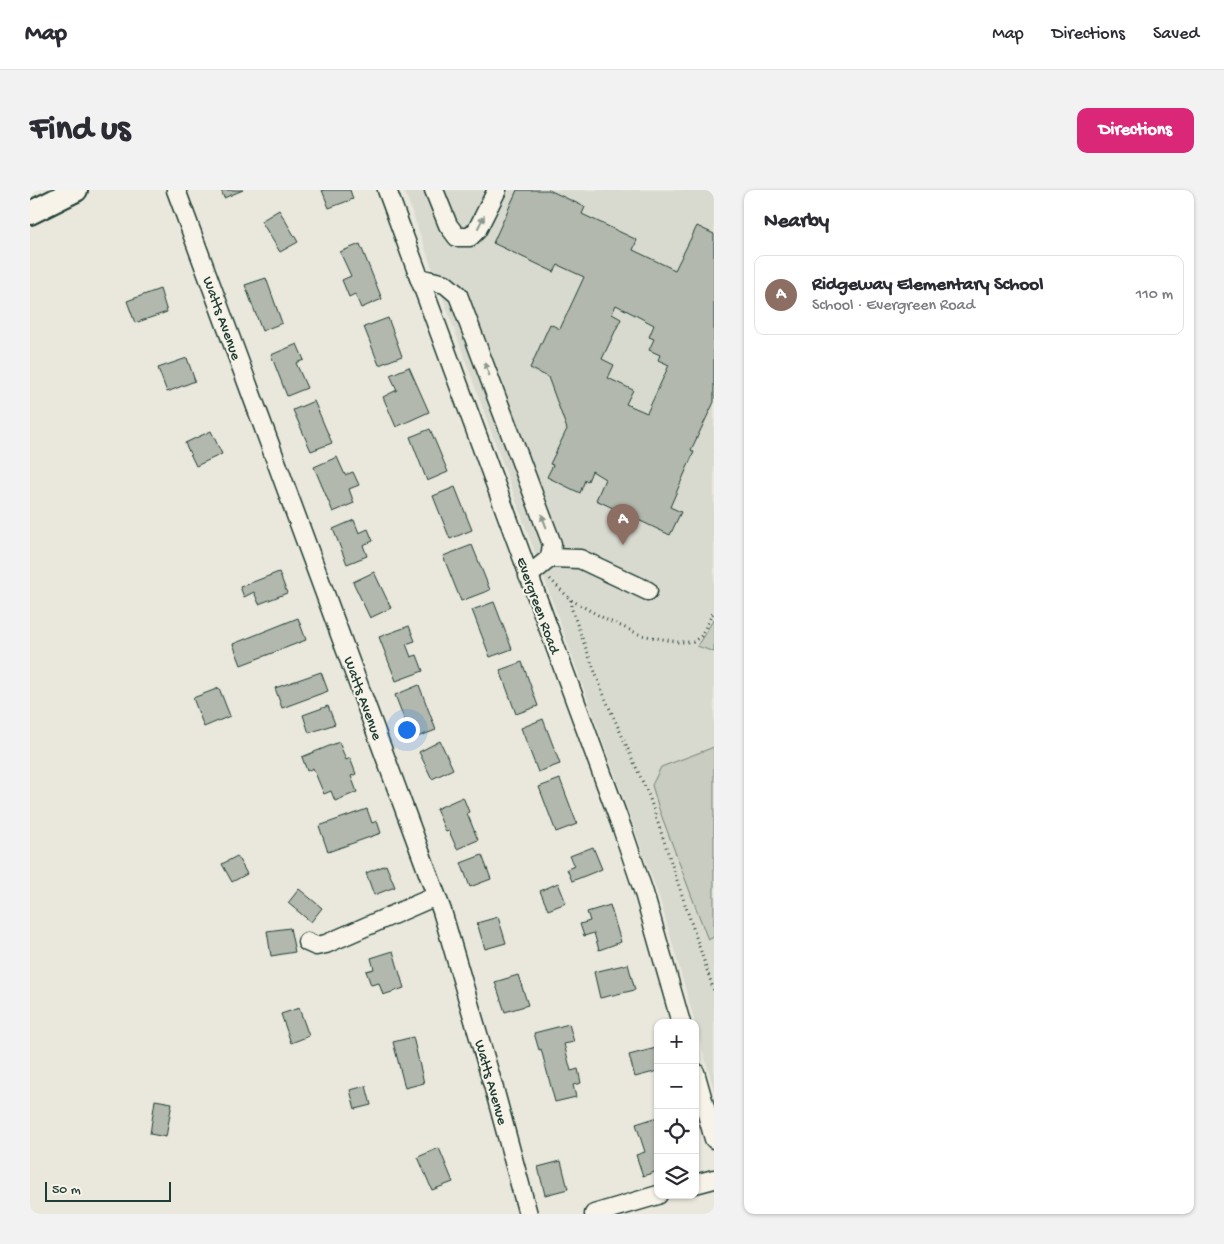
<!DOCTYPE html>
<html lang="en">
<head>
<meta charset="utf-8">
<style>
  body { margin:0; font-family:"Gochi Hand",sans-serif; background:#f2f2f3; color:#2b2b33 }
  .controls { position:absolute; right:15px; bottom:15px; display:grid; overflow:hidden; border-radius:10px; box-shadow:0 1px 4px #0004 }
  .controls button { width:45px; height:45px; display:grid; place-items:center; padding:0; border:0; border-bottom:1px solid #e1e1e2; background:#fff; color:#2b2b33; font:25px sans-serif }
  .scale { position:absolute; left:15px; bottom:12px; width:126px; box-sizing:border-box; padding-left:5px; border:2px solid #1f3d34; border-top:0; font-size:14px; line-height:18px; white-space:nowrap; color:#1f3d34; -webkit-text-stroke:4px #f7f3e8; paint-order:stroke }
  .you { position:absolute; left:376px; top:539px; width:18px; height:18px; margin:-12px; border:4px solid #fff; border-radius:50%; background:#1a73e8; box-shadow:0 0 0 8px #1a73e833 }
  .badge { display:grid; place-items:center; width:32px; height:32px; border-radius:50%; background:#db2777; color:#fff; font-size:16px; font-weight:700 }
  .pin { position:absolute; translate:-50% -41px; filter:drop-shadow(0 1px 2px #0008) }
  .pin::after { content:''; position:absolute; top:26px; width:18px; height:15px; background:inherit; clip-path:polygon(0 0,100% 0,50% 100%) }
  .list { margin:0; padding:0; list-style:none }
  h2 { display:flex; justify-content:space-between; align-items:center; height:65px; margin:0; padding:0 20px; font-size:21px }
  h2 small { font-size:16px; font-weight:400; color:#7c7c81 }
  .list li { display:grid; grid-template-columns:32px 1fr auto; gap:15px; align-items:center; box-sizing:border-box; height:80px; margin:0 10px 10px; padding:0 10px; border:1px solid #e1e1e2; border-radius:10px }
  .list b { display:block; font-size:19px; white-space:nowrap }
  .list p { margin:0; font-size:16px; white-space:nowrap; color:#7c7c81 }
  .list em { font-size:16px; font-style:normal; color:#7c7c81 }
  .icon { flex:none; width:28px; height:28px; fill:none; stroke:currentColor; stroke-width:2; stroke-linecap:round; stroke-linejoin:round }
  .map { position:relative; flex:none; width:684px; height:1024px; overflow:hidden; border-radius:10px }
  header { display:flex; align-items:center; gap:30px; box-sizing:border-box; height:70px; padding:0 25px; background:#fff; border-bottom:1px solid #e1e1e2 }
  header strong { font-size:24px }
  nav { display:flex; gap:28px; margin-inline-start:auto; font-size:18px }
  .intro { display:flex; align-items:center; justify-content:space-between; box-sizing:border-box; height:120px; padding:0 30px }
  h1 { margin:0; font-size:35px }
  .button { padding:12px 22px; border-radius:10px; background:#db2777; color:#fff; font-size:18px; font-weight:700 }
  main { display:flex; gap:30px; padding:0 30px }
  aside { flex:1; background:#fff; border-radius:10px; box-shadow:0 1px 4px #0004 }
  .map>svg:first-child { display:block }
  .built { fill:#d9dacf }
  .green { fill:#c8ccc1; stroke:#74847a }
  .building { fill:#b2b8ae; stroke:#1f3d34; fill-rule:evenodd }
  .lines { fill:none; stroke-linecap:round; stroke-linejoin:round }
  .minor-casing { stroke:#1f3d34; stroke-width:21 }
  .major-casing { stroke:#1f3d34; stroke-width:26 }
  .path { stroke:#1f3d34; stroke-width:3; stroke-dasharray:1 4; stroke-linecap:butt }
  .minor { stroke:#f7f3e8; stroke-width:18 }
  .major { stroke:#f7f3e8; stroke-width:22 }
  .oneway { fill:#8b988e }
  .labels { text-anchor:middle; stroke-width:4; stroke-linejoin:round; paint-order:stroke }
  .street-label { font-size:15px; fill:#1f3d34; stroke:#f7f3e8 }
</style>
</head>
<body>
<header>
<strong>Map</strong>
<nav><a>Map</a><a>Directions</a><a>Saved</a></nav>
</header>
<div class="intro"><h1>Find us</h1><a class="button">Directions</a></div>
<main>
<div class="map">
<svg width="684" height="1024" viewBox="0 0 684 1024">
  <rect width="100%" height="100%" fill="#eae8dd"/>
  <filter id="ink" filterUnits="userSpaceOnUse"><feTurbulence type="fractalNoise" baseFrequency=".02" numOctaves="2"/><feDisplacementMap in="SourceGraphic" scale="10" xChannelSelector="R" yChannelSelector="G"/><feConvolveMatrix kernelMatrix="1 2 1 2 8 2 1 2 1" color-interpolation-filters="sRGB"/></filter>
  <g filter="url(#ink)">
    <path class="built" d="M374,0H684V900L630,710Z"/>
    <g class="green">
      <path d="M684,429V462L667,456Z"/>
      <path d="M684,557V747L678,750L629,619L622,595L631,577Z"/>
    </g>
    <g class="building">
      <path d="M191,0H213L194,8Z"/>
      <path d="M292,0H320L323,9L299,18Z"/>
      <path d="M487,0H519L555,17L552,24L607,50L603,60L645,80L667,36L684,44V212L661,260L664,262L640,317L651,322L640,345L566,310L575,289L562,281L558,291L555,290L550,303L517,287L523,275L520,274L537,239L518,187L500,178L520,134L530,139L554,87L528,75L524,82L463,53ZM586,115L624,135L619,147L624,149L619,160L630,165L628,170L639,175L617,223L596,214L603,200L578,188L584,175L572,169L591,129L582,124Z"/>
      <path d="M249,20L268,52L250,62L231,31Z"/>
      <path d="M330,54L352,109L331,118L325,104L319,107L312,90L321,86L310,62Z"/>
      <path d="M236,88L252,133L232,141L215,95Z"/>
      <path d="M130,99L137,122L105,133L97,111Z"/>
      <path d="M358,128L372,166L349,175L334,137Z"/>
      <path d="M267,154L274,170L266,173L277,198L257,206L241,165Z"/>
      <path d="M157,168L165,191L137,202L128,178Z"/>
      <path d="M379,177L399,222L366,237L353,207L367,200L360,185Z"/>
      <path d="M284,211L302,253L281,261L263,220Z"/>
      <path d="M400,239L418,282L397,291L380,247Z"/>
      <path d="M181,241L192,264L166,276L155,253Z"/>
      <path d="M307,267L315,285L323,282L329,295L319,299L324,313L303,322L284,277Z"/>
      <path d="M425,297L442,340L420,349L403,306Z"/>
      <path d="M324,330L329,343L338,339L343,351L333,355L337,366L317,374L303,339Z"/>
      <path d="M442,355L460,400L431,411L413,366Z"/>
      <path d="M249,382L257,403L229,414L224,402L214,407L210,397Z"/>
      <path d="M344,382L361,418L340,428L323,392Z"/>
      <path d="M464,412L482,459L460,467L442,420Z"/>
      <path d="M268,428L276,450L211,475L203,454Z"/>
      <path d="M379,436L385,451L376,454L381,467L387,465L393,481L366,491L349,447Z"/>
      <path d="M492,472L508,516L486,524L470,480Z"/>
      <path d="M291,482L298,501L252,518L245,498Z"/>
      <path d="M389,495L406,540L382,549L365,505Z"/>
      <path d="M189,498L200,526L174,537L163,508Z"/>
      <path d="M298,516L305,534L279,543L273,525Z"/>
      <path d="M513,529L530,574L508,582L491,538Z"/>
      <path d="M410,551L423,579L402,589L389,562Z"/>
      <path d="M309,552L316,570L320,568L326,584L321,586L327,602L305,611L301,601L294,604L283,578L277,581L272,567Z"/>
      <path d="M530,589L547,634L526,642L509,597Z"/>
      <path d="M433,607L439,622L437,623L448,650L427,659L419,641L416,642L406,619Z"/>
      <path d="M337,619L342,633L347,631L351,643L298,662L289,636Z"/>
      <path d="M563,657L572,679L542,691L537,679L545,676L540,666Z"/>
      <path d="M452,665L461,689L440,697L431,673Z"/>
      <path d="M207,666L217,684L202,692L192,674Z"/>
      <path d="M356,675L365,697L344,705L336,683Z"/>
      <path d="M528,693L536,713L518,720L510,701Z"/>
      <path d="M269,699L292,718L281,732L258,713Z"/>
      <path d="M580,715L591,752L569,760L564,743L554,746L550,734L560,731L557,722Z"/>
      <path d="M468,727L476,753L455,759L447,733Z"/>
      <path d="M260,738L265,762L241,766L237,741Z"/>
      <path d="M363,761L374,798L353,805L349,793L341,795L336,781L344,779L341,768Z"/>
      <path d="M598,774L605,800L570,808L564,782Z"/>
      <path d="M488,785L498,815L475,822L465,792Z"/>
      <path d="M269,818L279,846L261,853L251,824Z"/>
      <path d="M539,834L544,852L534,854L541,881L548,879L551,893L543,895L546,907L525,912L511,859L509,860L504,843Z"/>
      <path d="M383,847L394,893L375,898L363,852Z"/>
      <path d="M626,858L628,881L605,887L599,865Z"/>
      <path d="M336,896L341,915L325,919L320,900Z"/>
      <path d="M125,910L142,913L136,947L120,944Z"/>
      <path d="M628,927V981L613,986L606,965L615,962L606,934Z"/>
      <path d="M409,958L423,992L402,1000L388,967Z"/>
      <path d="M531,971L538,999L515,1005L508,977Z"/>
    </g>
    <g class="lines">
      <defs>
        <g id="minor">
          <path d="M146,0L412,721L465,902L498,1024"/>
          <path d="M357,0L592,638L614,703L651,833"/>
          <path d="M404,0L418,35L427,47H440L447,40L467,0"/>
          <path d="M389,88L415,94L428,105L522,354L520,368L498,386"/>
          <path d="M520,368L550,369L618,401"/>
          <path d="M277,752L286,756L296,754L406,706"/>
          <path d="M665,882L684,949"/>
          <path d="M665,994L684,989"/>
          <path d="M564,1024L628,1005"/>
        </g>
        <path id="major" d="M0,23L46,0"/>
      </defs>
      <use href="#minor" class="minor-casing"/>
      <use href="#major" class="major-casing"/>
      <g class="path">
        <path d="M520,389L541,410L577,430L611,445L648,452H663L671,446L684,421"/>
        <path d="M541,410V417L552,448L575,508L619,606L684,801"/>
      </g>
      <use href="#minor" class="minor"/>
      <use href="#major" class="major"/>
    </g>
    <defs><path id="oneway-solid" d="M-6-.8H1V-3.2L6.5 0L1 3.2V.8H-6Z" transform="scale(1.25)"/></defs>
    <g class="oneway">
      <use href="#oneway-solid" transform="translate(451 32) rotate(-63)"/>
      <use href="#oneway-solid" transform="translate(457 179) rotate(-110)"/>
      <use href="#oneway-solid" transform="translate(514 331) rotate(-110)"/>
    </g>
  </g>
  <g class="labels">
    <g class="street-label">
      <text transform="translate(193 128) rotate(70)" y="5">Watts Avenue</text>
      <text transform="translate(509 415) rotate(70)" y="5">Evergreen Road</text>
      <text transform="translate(334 508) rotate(70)" y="5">Watts Avenue</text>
      <text transform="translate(462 892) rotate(74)" y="5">Watts Avenue</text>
    </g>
  </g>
</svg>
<div class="controls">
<button>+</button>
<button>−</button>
<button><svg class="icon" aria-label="locate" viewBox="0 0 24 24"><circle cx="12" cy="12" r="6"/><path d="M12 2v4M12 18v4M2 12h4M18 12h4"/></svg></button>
<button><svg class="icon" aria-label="layers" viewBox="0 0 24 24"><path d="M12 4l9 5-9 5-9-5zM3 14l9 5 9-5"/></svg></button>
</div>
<div class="scale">50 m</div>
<div class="you"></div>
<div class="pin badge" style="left:593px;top:355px;background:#8d6e63">A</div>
</div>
<aside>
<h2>Nearby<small></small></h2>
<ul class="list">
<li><span class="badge" style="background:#8d6e63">A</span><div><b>Ridgeway Elementary School</b><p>School · Evergreen Road</p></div><em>110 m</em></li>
</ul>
</aside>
</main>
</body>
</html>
